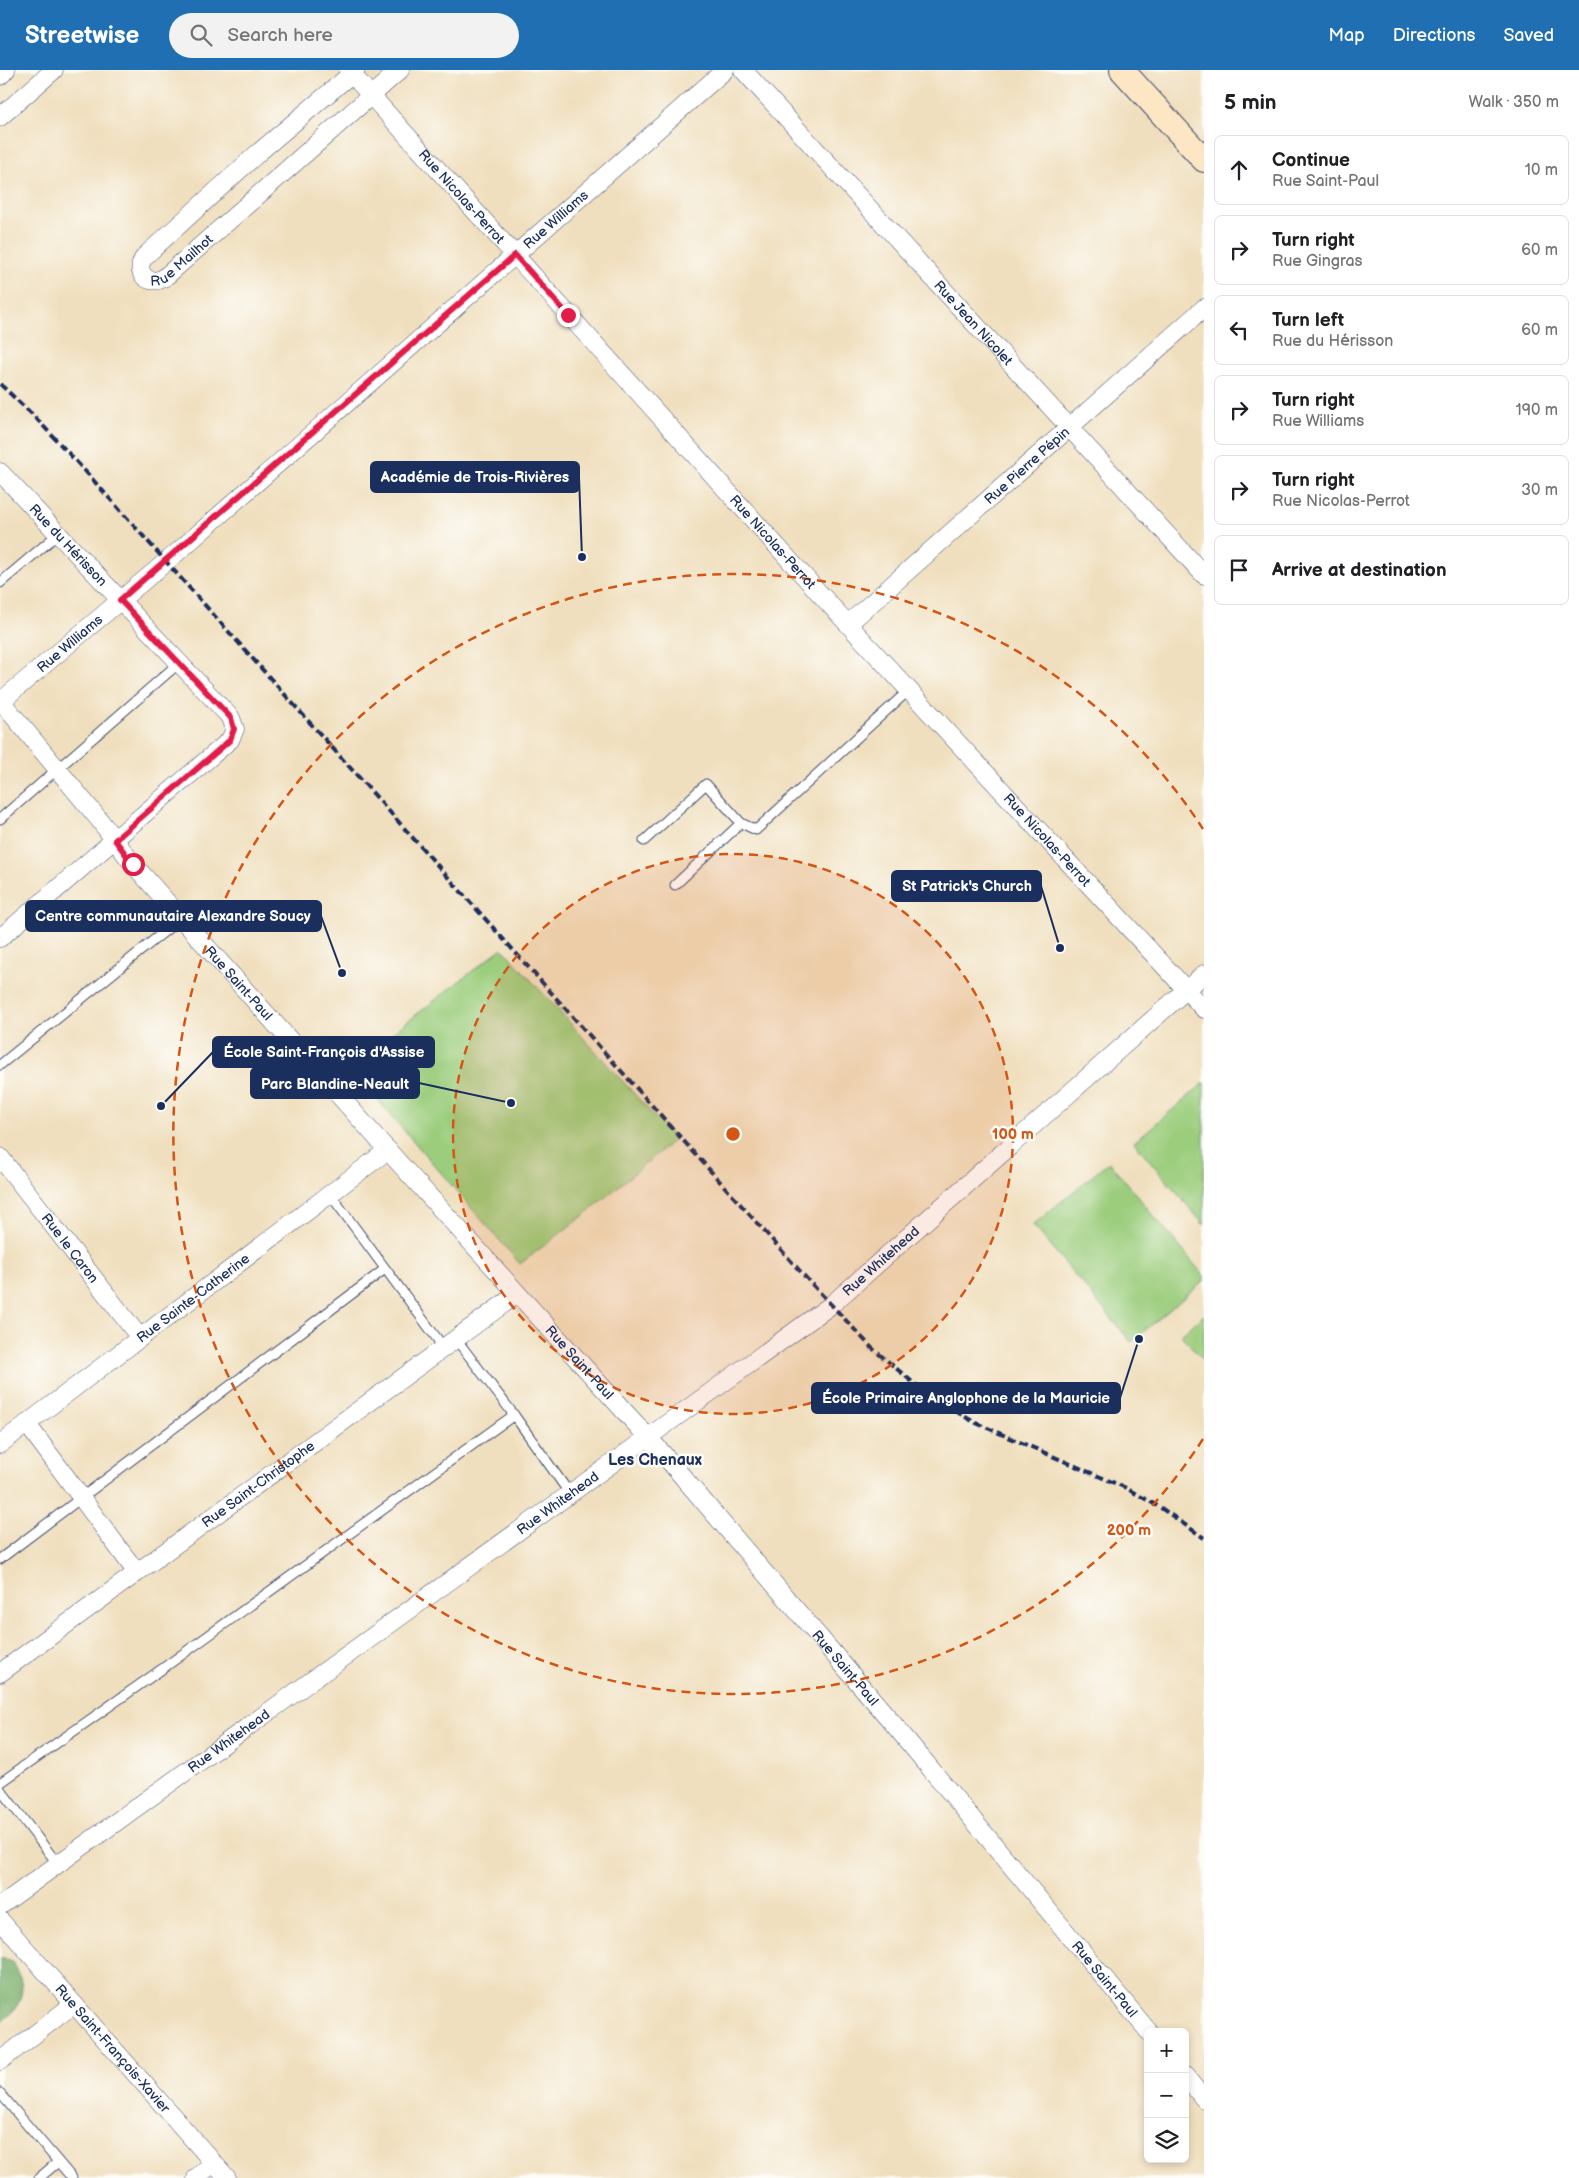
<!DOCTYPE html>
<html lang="en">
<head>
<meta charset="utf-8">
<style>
  body { margin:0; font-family:"Balsamiq Sans",sans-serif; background:#f2f2f2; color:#202124 }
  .controls { position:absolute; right:15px; bottom:15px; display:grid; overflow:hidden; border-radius:8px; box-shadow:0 2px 8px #0003 }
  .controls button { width:45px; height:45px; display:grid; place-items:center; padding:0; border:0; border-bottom:1px solid #e0e0e0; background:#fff; color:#202124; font:25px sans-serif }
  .stop { position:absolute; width:15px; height:15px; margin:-11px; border:4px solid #e11d48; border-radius:50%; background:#fff }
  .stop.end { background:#e11d48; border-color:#fff; box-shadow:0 1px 5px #0008 }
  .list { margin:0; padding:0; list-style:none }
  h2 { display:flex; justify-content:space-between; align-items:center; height:65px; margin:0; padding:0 20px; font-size:21px }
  h2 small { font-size:16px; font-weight:400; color:#757577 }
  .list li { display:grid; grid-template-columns:32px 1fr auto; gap:15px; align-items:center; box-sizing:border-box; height:70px; margin:0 10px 10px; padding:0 10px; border:1px solid #e0e0e0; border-radius:8px }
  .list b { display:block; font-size:19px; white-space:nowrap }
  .list p { margin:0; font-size:16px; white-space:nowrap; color:#757577 }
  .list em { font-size:16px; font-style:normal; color:#757577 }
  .icon { flex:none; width:28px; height:28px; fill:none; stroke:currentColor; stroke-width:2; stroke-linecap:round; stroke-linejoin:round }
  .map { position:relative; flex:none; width:1204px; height:2108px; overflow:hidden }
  header { display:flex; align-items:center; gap:30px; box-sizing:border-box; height:70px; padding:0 25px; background:#1f6fb2; color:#fff }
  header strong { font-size:24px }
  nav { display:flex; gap:28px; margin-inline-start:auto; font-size:18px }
  .search { width:350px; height:45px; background:#f2f2f2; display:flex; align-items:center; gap:12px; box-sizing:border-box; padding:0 18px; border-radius:28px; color:#757577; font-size:19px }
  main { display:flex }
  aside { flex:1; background:#fff }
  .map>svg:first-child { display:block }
  .green { fill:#9bcd7d; stroke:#5b7e6e }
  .forest { fill:#7cb06c; stroke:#4c7065 }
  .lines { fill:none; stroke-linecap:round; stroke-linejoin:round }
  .lane-casing { stroke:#3b496c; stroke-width:11 }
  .street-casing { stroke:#3b496c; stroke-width:19 }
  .secondary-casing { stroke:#3b496c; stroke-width:26 }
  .lane { stroke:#fff; stroke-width:9 }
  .street { stroke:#fff; stroke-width:18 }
  .secondary { stroke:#fce6c4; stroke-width:24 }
  .rail { stroke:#1b2f5e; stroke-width:4; stroke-dasharray:8 4; stroke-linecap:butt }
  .route { stroke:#e11d48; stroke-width:6 }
  .ring { fill:none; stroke:#d45514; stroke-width:2.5; stroke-dasharray:9 6 }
  .labels { text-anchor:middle; stroke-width:5; stroke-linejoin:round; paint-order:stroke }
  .street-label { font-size:14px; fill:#1b2f5e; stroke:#fdfcf7 }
  .quarter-label { font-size:16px; font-weight:bold; fill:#1b2f5e; stroke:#fdfcf7 }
  .centre { fill:#d45514; stroke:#fdfcf7; stroke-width:2.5 }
  .ring-label { font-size:15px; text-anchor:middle; font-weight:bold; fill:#d45514; stroke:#fdfcf7; stroke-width:5; stroke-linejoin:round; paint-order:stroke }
  .leader { fill:none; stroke:#1b2f5e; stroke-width:2 }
  .callout-dot { fill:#1b2f5e; stroke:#fdfcf7; stroke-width:2 }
  .callout { fill:#1b2f5e; stroke:#1b2f5e; stroke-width:2 }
  .callout-label { font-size:15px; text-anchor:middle; font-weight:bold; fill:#fff }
</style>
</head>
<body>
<header>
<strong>Streetwise</strong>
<div class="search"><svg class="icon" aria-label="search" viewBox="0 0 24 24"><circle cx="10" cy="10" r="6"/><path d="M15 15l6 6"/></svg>Search here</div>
<nav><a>Map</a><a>Directions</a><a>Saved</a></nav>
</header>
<main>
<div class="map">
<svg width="1204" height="2108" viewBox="0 0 1204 2108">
  <rect width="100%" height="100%" fill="#fdfcf7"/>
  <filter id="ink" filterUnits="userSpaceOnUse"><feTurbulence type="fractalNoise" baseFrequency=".02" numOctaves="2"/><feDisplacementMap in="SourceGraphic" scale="10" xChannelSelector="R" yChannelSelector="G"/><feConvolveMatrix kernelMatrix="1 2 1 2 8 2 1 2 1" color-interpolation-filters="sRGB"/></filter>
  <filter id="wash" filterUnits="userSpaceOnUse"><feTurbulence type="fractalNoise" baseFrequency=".0096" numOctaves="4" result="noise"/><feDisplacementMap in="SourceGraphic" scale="20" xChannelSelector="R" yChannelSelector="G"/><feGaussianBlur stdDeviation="1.12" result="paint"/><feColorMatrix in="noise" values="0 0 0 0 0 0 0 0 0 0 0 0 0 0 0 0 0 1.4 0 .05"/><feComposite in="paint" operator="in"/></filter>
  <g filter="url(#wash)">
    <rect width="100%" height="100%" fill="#f0dfbe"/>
    <g class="green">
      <path d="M502,878L675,1069L583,1146L520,1194L349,997Z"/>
      <path d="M1204,1013V1155L1134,1072Z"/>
      <path d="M1109,1092L1204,1206V1211L1131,1272L1033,1155Z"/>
      <path d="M1204,1245V1291L1181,1265Z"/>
    </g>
    <path class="forest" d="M0,1888L13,1892C28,1918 24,1935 0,1953Z"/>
  </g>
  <g filter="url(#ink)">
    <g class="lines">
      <defs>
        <g id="lane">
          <path d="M0,513L58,464"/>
          <path d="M0,749L179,593"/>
          <path d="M644,771L706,714L741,753L756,760L909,620"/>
          <path d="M675,815L741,753"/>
          <path d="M0,995L181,848"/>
          <path d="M330,1124L444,1278"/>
          <path d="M456,1269L514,1345L570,1424"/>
          <path d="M0,1489L385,1199"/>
          <path d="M0,1713L162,1599L514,1345"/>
          <path d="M0,1719L57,1793"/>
          <path d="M0,2023L72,2108"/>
          <path d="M39,2108L58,2092"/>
        </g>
        <g id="street">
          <path id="s1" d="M348,0L821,525L1204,939"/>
          <path id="s2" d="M356,0L258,83L145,186C133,201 147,217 164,208L400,0"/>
          <path id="s3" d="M743,0L1204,505"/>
          <path d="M0,6L6,0"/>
          <path d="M0,47L54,0"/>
          <path id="s4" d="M0,402L231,648L235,659L230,670L0,868"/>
          <path id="s5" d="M848,554L1204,238"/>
          <path id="s6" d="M1,631L97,747L133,794L400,1094L664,1385L891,1651L1149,1962"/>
          <path id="s7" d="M0,632L180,480L725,0"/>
          <path id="s8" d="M0,1087L140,1268"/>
          <path d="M27,1354L137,1503"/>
          <path id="s9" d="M0,1374L388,1080"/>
          <path id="s10" d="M0,1603L517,1224"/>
          <path id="s11" d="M0,1836L831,1235L1204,904"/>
          <path id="s12" d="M0,1850L227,2108"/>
          <path d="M0,1991L74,1934"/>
          <path d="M1185,2006L1204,2029"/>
          <path d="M196,2108L213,2093"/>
        </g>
        <path id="secondary" d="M1122,0L1204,90"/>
      </defs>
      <use href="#lane" class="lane-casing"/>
      <use href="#street" class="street-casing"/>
      <use href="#secondary" class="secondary-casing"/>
      <use href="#lane" class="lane"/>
      <use href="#street" class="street"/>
      <use href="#secondary" class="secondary"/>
      <path class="rail" d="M0,314L34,346L85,401L808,1210L872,1278L916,1315L945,1335L976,1353L1126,1418L1161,1438L1204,1468"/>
    </g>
  </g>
  <g class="lines" filter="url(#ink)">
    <path class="route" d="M133,794L115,770L230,670L234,659L231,648L120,530L515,185L568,245"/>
  </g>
  <circle cx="733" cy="1064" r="280" fill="#d45514" fill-opacity=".12"/>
  <g class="ring">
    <circle cx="733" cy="1064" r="280"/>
    <path d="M1203 1369A560 560 0 1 1 1203 759"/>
  </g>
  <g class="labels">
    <g class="street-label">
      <text dy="5" stroke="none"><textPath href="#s1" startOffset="170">Rue Nicolas-Perrot</textPath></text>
      <text dy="5" stroke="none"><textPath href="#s7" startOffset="736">Rue Williams</textPath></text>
      <text dy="5" stroke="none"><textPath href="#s2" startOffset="349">Rue Mailhot</textPath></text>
      <text dy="5" stroke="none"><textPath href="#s3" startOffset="342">Rue Jean Nicolet</textPath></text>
      <text dy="5" stroke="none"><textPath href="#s5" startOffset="239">Rue Pierre Pépin</textPath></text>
      <text dy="5" stroke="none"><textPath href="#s1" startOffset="635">Rue Nicolas-Perrot</textPath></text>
      <text dy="5" stroke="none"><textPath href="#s4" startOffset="100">Rue du Hérisson</textPath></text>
      <text dy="5" stroke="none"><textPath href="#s7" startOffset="91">Rue Williams</textPath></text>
      <text dy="5" stroke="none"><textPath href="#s1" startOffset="1040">Rue Nicolas-Perrot</textPath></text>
      <text dy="5" stroke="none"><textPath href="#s6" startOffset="369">Rue Saint-Paul</textPath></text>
      <text dy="5" stroke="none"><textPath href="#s8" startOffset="115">Rue le Caron</textPath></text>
      <text dy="5" stroke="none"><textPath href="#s11" startOffset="1092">Rue Whitehead</textPath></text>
      <text dy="5" stroke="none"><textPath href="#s9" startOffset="242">Rue Sainte-Catherine</textPath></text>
      <text dy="5" stroke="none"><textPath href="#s6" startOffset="879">Rue Saint-Paul</textPath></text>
      <text dy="5" stroke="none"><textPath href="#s10" startOffset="320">Rue Saint-Christophe</textPath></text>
      <text dy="5" stroke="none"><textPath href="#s11" startOffset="688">Rue Whitehead</textPath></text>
      <text dy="5" stroke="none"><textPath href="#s6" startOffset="1284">Rue Saint-Paul</textPath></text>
      <text dy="5" stroke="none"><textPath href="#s11" startOffset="282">Rue Whitehead</textPath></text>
      <text dy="5" stroke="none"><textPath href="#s6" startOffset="1689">Rue Saint-Paul</textPath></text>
      <text dy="5" stroke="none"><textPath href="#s12" startOffset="171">Rue Saint-François-Xavier</textPath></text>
    </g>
    <g class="quarter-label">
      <text x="655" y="1395">Les Chenaux</text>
    </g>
  </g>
  <circle cx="733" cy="1064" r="8" class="centre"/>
  <g class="ring-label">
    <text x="1013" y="1069">100 m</text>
    <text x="1129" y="1465">200 m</text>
  </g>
  <path class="leader" d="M582 487L579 407M1060 878L1041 816M342 903L321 846M161 1036L213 982M511 1033L419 1013M1139 1269L1120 1328"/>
  <g class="callout-dot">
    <circle cx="582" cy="487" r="5"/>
    <circle cx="1060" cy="878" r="5"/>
    <circle cx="342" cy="903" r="5"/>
    <circle cx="161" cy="1036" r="5"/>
    <circle cx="511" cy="1033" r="5"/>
    <circle cx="1139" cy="1269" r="5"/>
  </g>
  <g class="callout">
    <rect x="371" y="392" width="208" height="30" rx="5"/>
    <rect x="892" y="801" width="149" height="30" rx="5"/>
    <rect x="26" y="831" width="295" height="30" rx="5"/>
    <rect x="213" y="967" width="221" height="30" rx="5"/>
    <rect x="251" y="998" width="168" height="30" rx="5"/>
    <rect x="812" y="1313" width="308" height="30" rx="5"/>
  </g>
  <g class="callout-label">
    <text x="475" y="412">Académie de Trois-Rivières</text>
    <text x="967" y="821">St Patrick's Church</text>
    <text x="173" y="851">Centre communautaire Alexandre Soucy</text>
    <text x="324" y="987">École Saint-François d'Assise</text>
    <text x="335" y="1019">Parc Blandine-Neault</text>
    <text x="966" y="1333">École Primaire Anglophone de la Mauricie</text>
  </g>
</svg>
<div class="controls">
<button>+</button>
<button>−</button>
<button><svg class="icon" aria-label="layers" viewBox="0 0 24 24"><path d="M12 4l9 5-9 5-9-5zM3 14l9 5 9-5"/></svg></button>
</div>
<div class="stop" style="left:133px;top:794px"></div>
<div class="stop end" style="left:568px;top:245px"></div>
</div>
<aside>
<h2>5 min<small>Walk · 350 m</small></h2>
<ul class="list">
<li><svg class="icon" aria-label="ahead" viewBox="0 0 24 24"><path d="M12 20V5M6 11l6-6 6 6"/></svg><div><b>Continue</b><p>Rue Saint-Paul</p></div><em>10 m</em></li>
<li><svg class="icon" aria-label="right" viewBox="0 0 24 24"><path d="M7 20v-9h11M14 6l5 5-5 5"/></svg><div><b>Turn right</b><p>Rue Gingras</p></div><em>60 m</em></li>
<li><svg class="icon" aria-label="left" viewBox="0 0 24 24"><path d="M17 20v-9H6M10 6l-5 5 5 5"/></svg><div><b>Turn left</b><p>Rue du Hérisson</p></div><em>60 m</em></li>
<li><svg class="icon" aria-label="right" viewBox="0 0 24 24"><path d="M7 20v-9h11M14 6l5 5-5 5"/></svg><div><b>Turn right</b><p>Rue Williams</p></div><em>190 m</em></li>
<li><svg class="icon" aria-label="right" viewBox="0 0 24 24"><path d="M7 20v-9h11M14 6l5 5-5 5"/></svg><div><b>Turn right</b><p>Rue Nicolas-Perrot</p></div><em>30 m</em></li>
<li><svg class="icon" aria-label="arrive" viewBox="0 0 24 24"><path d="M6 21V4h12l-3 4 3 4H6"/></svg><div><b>Arrive at destination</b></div></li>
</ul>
</aside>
</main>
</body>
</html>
